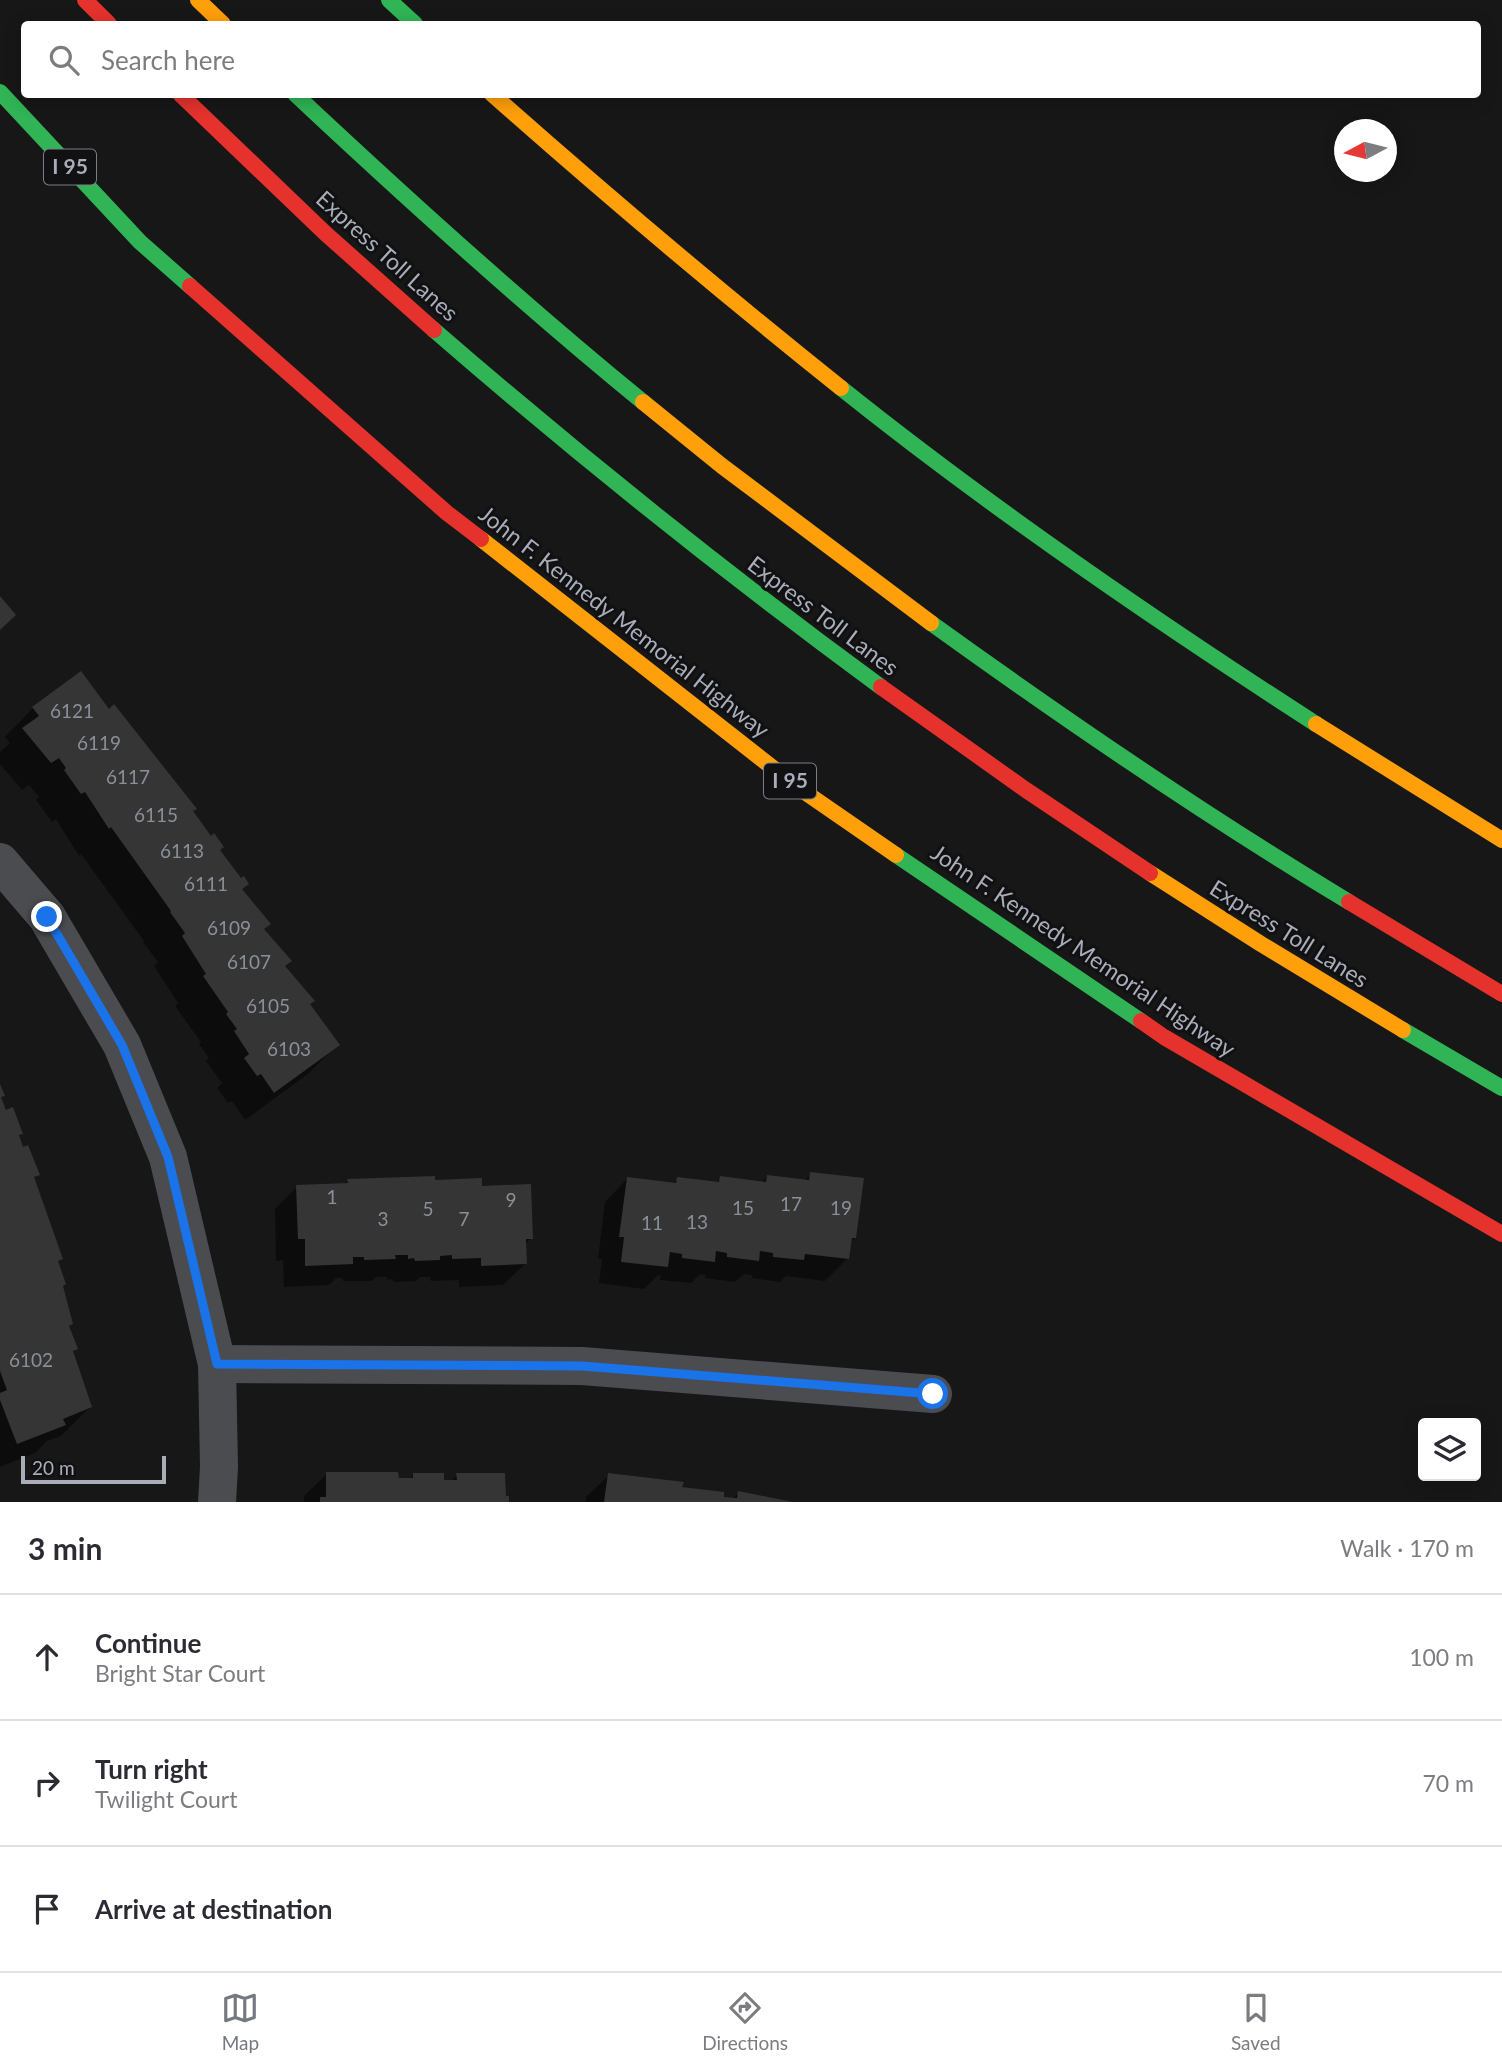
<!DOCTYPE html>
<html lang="en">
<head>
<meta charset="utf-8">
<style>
  body { margin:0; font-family:Lato,sans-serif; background:#f2f2f3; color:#2b2b33 }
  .controls { position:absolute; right:21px; bottom:21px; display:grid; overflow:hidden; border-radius:7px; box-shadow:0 4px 18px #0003 }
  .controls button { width:63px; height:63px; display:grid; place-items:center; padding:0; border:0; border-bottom:2px solid #e1e1e2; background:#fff; color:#2b2b33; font:35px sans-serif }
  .compass { position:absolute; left:1334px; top:119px; width:63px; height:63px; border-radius:50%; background:#fff; box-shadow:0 4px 18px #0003; rotate:263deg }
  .scale { position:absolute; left:21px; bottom:18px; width:145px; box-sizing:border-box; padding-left:7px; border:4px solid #a8adb8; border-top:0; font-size:19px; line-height:24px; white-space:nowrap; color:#a8adb8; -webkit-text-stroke:5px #111113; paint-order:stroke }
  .stop { position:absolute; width:21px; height:21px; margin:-16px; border:5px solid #1a73e8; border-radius:50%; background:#fff }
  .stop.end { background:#1a73e8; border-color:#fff; box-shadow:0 2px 7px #0008 }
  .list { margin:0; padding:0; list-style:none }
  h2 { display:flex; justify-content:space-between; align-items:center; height:91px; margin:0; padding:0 28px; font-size:30px }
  h2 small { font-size:23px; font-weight:400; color:#7c7c81 }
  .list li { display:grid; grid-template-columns:46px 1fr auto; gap:21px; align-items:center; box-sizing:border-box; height:126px; padding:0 28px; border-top:2px solid #e1e1e2 }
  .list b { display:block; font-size:26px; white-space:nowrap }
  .list p { margin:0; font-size:23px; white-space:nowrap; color:#7c7c81 }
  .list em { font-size:23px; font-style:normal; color:#7c7c81 }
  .icon { flex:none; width:38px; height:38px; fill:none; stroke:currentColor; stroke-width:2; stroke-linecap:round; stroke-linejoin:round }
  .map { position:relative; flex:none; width:1502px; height:1502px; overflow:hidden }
  .search { position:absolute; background:#fff; box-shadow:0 4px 18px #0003; left:21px; right:21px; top:21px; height:77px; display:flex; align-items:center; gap:18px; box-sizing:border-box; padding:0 24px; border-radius:7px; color:#7c7c81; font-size:26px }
  .sheet { height:469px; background:#fff }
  nav { display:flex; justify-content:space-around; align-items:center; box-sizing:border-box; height:98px; border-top:2px solid #e1e1e2; background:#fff; font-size:19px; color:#7c7c81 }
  nav a { display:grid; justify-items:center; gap:4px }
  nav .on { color:#757880 }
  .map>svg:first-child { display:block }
  .shadow { fill:#0007 }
  .building { fill:#353536 }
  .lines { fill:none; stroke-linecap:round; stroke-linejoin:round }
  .street { stroke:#4b4c50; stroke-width:38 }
  .fast { stroke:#30b455; stroke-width:16 }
  .slow { stroke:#ff9f0a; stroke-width:16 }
  .jam { stroke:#e5322d; stroke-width:16 }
  .route { stroke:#1a73e8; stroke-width:9 }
  .labels { text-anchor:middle; stroke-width:6; stroke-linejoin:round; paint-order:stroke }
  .number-label { font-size:19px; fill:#8b8f98 }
  .shield { fill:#111113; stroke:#7b7e86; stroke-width:2 }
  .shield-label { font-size:21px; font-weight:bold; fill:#a8adb8 }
  .street-label { font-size:23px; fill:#a8adb8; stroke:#111113 }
</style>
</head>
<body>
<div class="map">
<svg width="1502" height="1502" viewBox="0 0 1502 1502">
  <rect width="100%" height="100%" fill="#171717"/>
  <g class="shadow">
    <path d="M33,708L191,812L218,851L283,968L337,1045L309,1073L245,1120L232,1101L228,1103L217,1088L222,1083L206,1061L209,1058L199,1044L201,1042L175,1006L178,1003L154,966L158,962L143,942L144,941L81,854L79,856L56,819L52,822L36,800L39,797L29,785L22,790L0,764V752L10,743L5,737Z"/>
    <path d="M0,1099L5,1112L21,1134L18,1137L22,1150L38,1174L33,1179L61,1259L56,1263L71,1324L68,1328L76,1349L72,1352L90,1407L61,1436L47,1441L35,1453L0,1467Z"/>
    <path d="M811,1174L855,1238L850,1242L848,1258L825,1281L786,1276L780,1282L752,1278V1275L744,1274L735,1282L705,1278L706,1275L700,1274L691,1283L660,1280L661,1276L658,1275L644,1289L599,1283L602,1259H598L605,1202L627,1179L672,1185L677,1179L715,1184L721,1178L761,1183L768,1176L804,1181Z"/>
    <path d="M348,1181H433L481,1188L531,1238L525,1245L526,1263L503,1285L459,1287V1280L431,1281L430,1277H420L416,1281L393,1282V1279L387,1280V1277H376L372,1281H343L342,1278H336L329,1285L284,1287L283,1260L276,1261L275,1209L297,1187L343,1185Z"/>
    <path d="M327,1474L397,1480H409L414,1475L450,1482L457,1475L507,1502H304V1496Z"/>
    <path d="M609,1475L722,1498L732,1499L739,1493L792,1502H586V1497Z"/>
  </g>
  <g class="building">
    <path d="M0,596L16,615L0,630Z"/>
    <path d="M81,671L109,709L114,704L197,809L193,811L211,836L214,833L224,847L220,850L241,878L244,876L249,884L242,889L271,924L264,929L292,961L285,966L315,1001L310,1004L340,1045L274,1093L261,1074L257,1076L244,1058L249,1054L234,1031L237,1029L226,1014L228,1012L203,976L206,974L182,936L185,933L170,912L171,911L111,827L109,829L85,792L81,794L64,770L66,768L59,758L51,763L22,728L39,716L32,707Z"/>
    <path d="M0,1084L5,1096L1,1097L6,1110L13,1107L23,1134L19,1135L23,1147L28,1145L40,1175L34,1177L63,1259L58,1261L66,1284L63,1286L73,1324L69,1326L78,1349L73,1351L92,1407L63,1419L66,1425L17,1444L0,1400V1393L7,1390L0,1371Z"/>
    <path d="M810,1172L864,1178L856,1238H852L849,1259L805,1254L804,1260L773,1257V1253L760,1251L759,1261L727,1257V1253L716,1251L715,1262L682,1258V1254L670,1252L668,1267L621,1262L624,1237H619L627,1177L676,1183L677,1177L719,1182L720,1176L766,1182L767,1175L809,1180Z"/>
    <path d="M435,1176V1180L482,1178V1186L531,1184L533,1239H526L527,1264L481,1266V1258L452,1259V1255L440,1256V1260L415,1261L414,1258L408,1259V1255H395L396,1259L364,1260V1257H353V1264L305,1266V1239H298L296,1185L348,1183L347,1179Z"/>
    <path d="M326,1472H398L399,1478H413V1473H444V1480H457L456,1473H505L506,1496H509V1502H320V1497H326Z"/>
    <path d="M608,1473L684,1482L682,1487L724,1492V1497L737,1498L738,1491L793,1502H604Z"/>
  </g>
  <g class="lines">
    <g class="street">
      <path d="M0,862L47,917L122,1045L168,1157L217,1364L219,1467L217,1502"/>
      <path d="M217,1364L582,1366L933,1394"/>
    </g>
    <g class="fast">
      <path d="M389,0L415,24"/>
      <path d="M0,92L140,242L190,286"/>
      <path d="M295,94C408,200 523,304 643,402"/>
      <path d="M434,330C578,455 727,574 881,687"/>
      <path d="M841,388C992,509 1153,619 1316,724"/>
      <path d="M931,623C1067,721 1206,816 1349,902"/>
      <path d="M896,855L1141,1021"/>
      <path d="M1403,1030L1502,1088"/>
    </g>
    <g class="slow">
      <path d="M198,0L223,24"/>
      <path d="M492,94C606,195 722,293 841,388"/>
      <path d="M643,402L722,466L931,623"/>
      <path d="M481,539L796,786L896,855"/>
      <path d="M1316,724L1502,840"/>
      <path d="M1150,873L1261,944L1403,1030"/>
    </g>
    <g class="jam">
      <path d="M85,0L109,24"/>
      <path d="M180,94L325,233L434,330"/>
      <path d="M190,286L447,513L481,539"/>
      <path d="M881,687L1026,790L1150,873"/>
      <path d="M1349,902L1502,994"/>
      <path d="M1141,1021L1164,1037L1502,1234"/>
    </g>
  </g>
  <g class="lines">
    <path class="route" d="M47,917L122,1045L168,1157L217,1364L582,1366L933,1394"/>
  </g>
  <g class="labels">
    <g class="number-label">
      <text x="72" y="718">6121</text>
      <text x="99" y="750">6119</text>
      <text x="128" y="784">6117</text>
      <text x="156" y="822">6115</text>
      <text x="182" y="858">6113</text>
      <text x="206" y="891">6111</text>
      <text x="229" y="935">6109</text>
      <text x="249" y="969">6107</text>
      <text x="268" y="1013">6105</text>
      <text x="289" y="1056">6103</text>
      <text x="332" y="1204">1</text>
      <text x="511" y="1207">9</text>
      <text x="791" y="1211">17</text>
      <text x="743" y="1215">15</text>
      <text x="841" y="1215">19</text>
      <text x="428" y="1216">5</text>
      <text x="383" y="1226">3</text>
      <text x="464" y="1226">7</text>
      <text x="697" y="1229">13</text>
      <text x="652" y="1230">11</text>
      <text x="31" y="1367">6102</text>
    </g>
    <g class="shield">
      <rect x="44" y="149.5" width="52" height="35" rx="5"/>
      <rect x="764" y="763.5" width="52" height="35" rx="5"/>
    </g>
    <g class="shield-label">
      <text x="70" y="174">I 95</text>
      <text x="790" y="788">I 95</text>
    </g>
    <g class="street-label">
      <text transform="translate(387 256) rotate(42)" y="8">Express Toll Lanes</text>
      <text transform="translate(823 616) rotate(37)" y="8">Express Toll Lanes</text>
      <text transform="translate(624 622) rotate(38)" y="8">John F. Kennedy Memorial Highway</text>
      <text transform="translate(1289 934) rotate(32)" y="8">Express Toll Lanes</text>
      <text transform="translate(1083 951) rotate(34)" y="8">John F. Kennedy Memorial Highway</text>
    </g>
  </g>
</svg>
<div class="controls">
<button><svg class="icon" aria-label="layers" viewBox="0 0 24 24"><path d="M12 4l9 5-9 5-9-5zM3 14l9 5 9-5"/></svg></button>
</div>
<svg class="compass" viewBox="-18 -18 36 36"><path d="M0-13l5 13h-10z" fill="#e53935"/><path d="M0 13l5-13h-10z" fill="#7c7c81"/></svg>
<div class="scale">20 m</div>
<div class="stop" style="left:933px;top:1394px"></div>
<div class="stop end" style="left:47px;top:917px"></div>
<div class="search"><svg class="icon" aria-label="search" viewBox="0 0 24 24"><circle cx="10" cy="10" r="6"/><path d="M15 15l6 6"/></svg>Search here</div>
</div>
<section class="sheet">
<h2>3 min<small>Walk · 170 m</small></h2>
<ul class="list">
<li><svg class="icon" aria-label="ahead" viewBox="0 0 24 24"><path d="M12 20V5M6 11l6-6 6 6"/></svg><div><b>Continue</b><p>Bright Star Court</p></div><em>100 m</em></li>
<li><svg class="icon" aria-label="right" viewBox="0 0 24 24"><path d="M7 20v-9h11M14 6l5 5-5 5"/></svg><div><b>Turn right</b><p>Twilight Court</p></div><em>70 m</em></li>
<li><svg class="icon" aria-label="arrive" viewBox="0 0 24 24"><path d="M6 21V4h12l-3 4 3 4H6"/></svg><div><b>Arrive at destination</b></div></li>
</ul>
</section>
<nav>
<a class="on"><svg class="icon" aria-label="map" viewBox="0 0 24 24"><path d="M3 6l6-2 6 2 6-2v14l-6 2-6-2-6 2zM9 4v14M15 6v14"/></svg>Map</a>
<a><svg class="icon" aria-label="directions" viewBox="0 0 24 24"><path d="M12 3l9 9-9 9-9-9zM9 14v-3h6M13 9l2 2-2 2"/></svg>Directions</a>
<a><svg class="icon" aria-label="saved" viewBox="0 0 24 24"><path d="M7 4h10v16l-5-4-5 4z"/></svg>Saved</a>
</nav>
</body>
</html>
